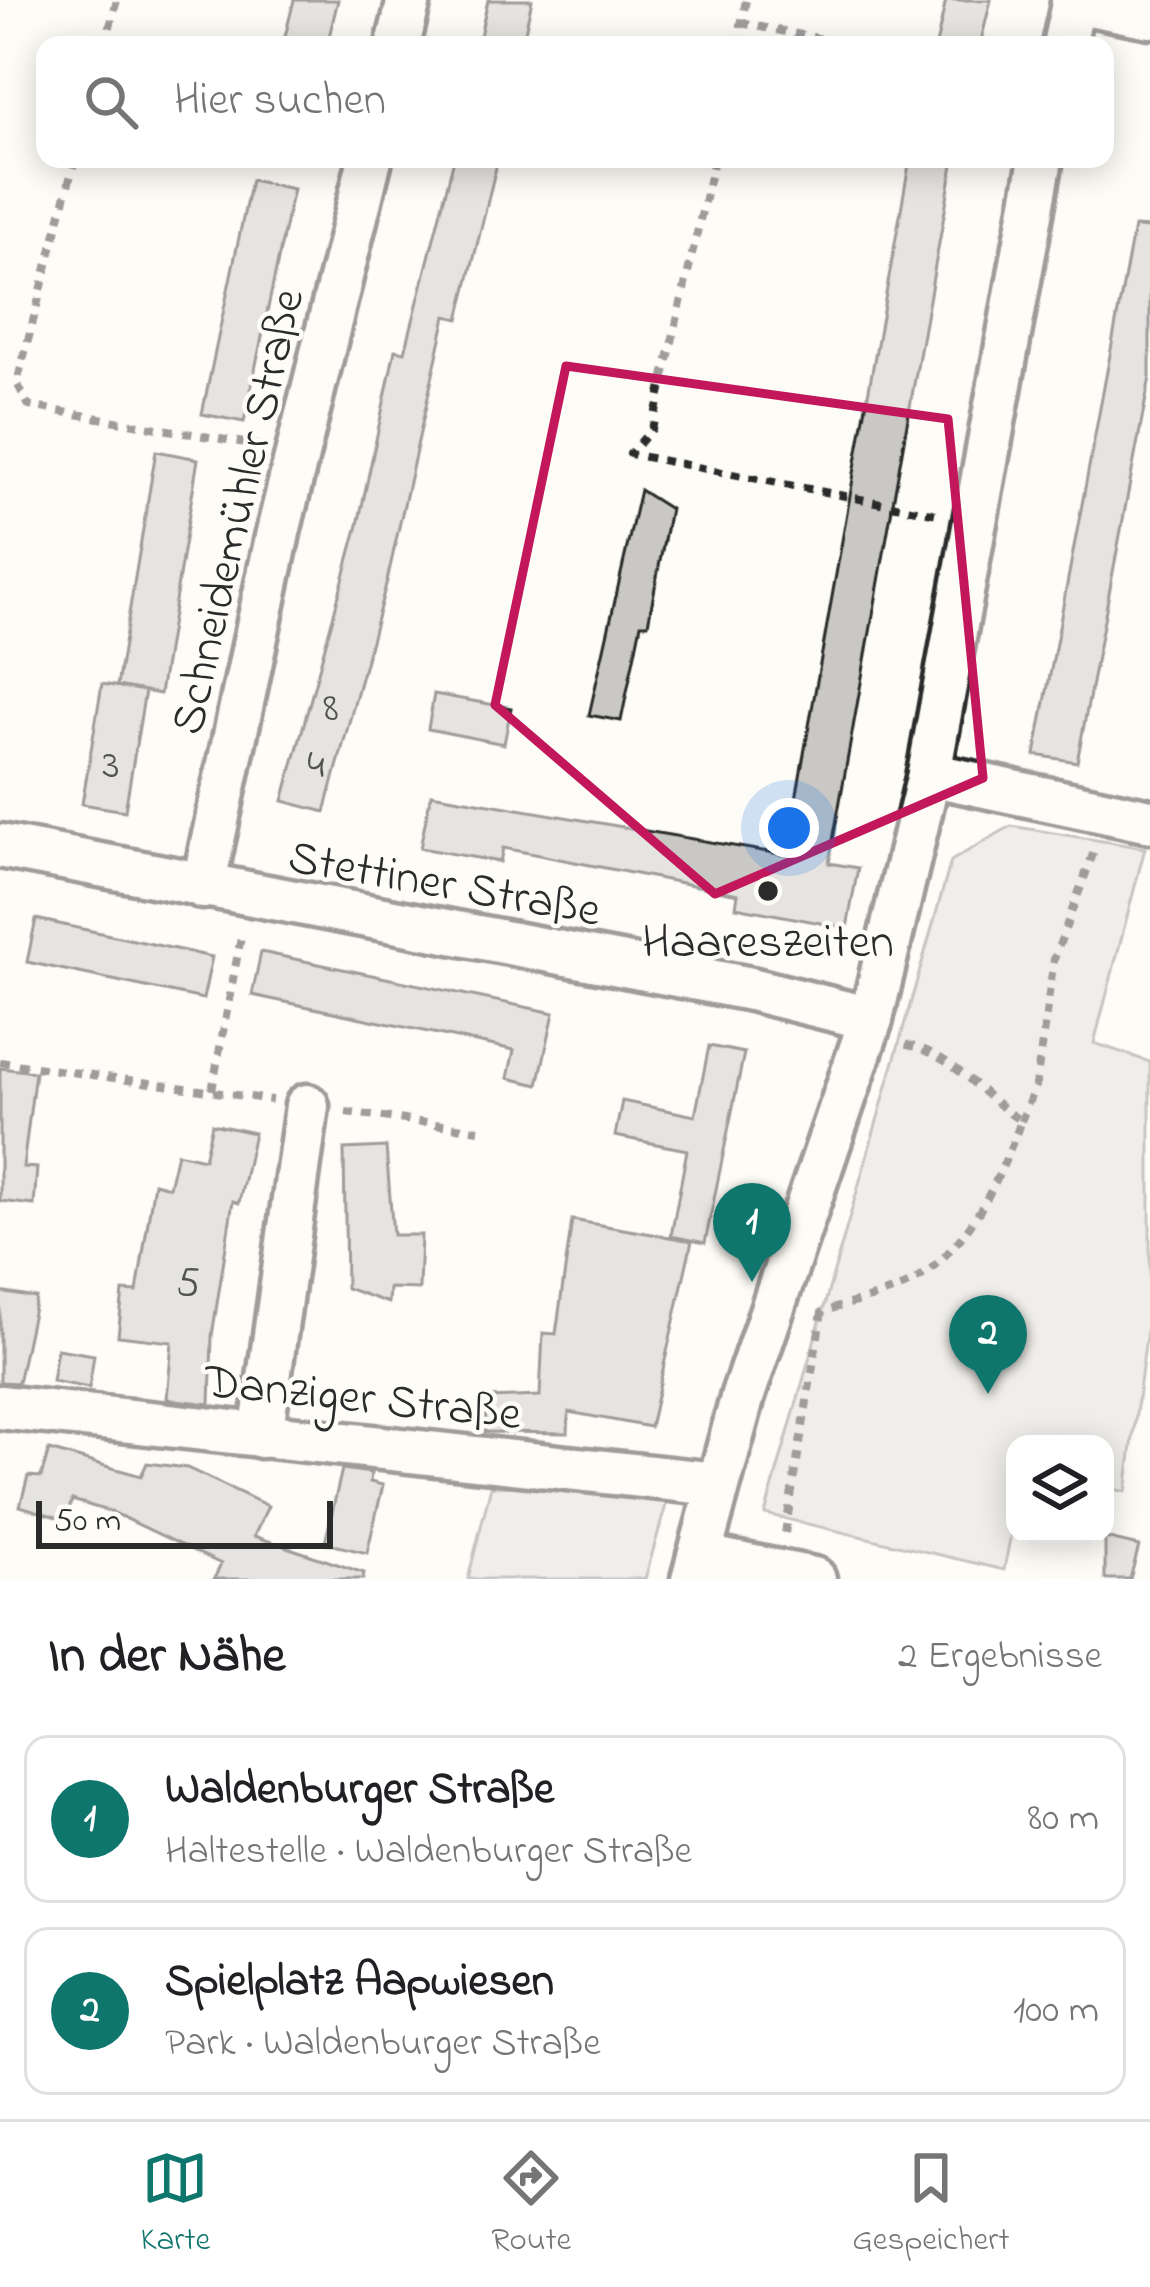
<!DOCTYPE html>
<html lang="de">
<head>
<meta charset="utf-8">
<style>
  body { margin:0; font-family:"Indie Flower",sans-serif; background:#f6f6f6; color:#202124 }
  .controls { position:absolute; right:36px; bottom:36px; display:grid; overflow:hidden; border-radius:24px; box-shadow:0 6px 30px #0003 }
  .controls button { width:108px; height:108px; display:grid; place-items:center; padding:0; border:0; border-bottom:3px solid #e0e0e0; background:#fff; color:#202124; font:60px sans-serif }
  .scale { position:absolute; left:36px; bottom:30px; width:297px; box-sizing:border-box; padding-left:12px; border:6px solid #2b2b2b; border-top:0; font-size:33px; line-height:42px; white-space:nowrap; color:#2b2b2b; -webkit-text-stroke:9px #fdfcf7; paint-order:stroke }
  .you { position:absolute; left:789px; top:828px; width:42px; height:42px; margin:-30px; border:9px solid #fff; border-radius:50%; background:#1a73e8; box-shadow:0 0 0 18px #1a73e833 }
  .badge { display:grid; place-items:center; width:78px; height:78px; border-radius:50%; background:#0f766e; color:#fff; font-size:39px; font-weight:700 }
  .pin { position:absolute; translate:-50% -99px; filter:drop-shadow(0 3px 6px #0008) }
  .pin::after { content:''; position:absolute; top:63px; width:42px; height:36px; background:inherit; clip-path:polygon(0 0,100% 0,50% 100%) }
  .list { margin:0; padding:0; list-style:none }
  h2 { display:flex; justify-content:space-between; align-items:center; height:156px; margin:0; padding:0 48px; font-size:51px }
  h2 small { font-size:39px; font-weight:400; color:#757577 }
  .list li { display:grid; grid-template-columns:78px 1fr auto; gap:36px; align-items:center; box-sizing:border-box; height:168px; margin:0 24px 24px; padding:0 24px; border:3px solid #e0e0e0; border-radius:24px }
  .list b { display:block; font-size:45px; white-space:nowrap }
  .list p { margin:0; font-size:39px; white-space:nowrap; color:#757577 }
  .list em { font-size:39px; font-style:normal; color:#757577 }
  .icon { flex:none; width:66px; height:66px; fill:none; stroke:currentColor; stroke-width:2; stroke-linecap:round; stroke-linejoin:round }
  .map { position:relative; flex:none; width:1150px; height:1579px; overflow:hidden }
  .search { position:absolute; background:#fff; box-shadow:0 6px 30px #0003; left:36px; right:36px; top:36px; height:132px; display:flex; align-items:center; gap:30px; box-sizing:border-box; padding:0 42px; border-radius:24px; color:#757577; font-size:45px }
  .sheet { height:540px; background:#fff }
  nav { display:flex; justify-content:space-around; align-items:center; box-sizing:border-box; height:168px; border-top:3px solid #e0e0e0; background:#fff; font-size:33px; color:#757577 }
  nav a { display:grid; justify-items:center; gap:6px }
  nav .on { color:#0f766e }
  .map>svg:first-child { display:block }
  .green { fill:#dfdeda; stroke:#858482; stroke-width:3 }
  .building { fill:#c9c8c4; stroke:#2b2b2b; stroke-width:3 }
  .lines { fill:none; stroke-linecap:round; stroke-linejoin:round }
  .street-casing { stroke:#2b2b2b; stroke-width:51 }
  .path { stroke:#2b2b2b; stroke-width:8; stroke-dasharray:9 9; stroke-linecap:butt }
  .street { stroke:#fdfcf7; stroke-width:42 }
  .marked { fill:none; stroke:#c2185b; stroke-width:9; stroke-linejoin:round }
  .poi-dot { fill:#2b2b2b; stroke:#fdfcf7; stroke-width:4.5 }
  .labels { text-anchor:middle; stroke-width:9; stroke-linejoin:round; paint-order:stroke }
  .number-label { font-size:42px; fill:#525251 }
  .street-label { font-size:48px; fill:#2b2b2b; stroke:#fdfcf7 }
  .poi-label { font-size:48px; fill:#2b2b2b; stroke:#fdfcf7 }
</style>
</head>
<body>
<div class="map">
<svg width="1150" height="1579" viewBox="0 0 1150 1579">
  <rect width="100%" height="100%" fill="#fdfcf7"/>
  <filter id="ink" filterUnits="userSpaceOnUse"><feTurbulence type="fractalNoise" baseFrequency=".00833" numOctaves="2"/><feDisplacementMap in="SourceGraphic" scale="24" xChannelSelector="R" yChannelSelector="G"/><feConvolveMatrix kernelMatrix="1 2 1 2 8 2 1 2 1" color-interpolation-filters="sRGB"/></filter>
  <g filter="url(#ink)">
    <g class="green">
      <path d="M1011,826L1145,848L1094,1043L1150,1062V1306L1126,1492L1105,1487V1444H1015V1512L1004,1570L765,1514L951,861Z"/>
      <path d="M491,1486L670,1491L645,1579H468Z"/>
    </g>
    <g class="building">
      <path d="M294,0H338L327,45H283Z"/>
      <path d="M488,0H532L522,45H478Z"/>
      <path d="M946,0H991L980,45H936Z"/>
      <path d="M454,159H498L459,319L446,316L387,581L325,812L283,801L358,525L395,350L405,352Z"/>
      <path d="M910,159H954L829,863L858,868L847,928L736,907L738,894L534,854L503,848L500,862L420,848L431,794L786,855Z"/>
      <path d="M251,180L293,189L244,422L202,414Z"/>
      <path d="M1134,227L1150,228V377L1077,762L1035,755Z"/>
      <path d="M156,451L198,459L160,694L117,686Z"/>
      <path d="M640,490L670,509L648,624H641L621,721L589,715Z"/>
      <path d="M102,684L145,691L125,811L82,804Z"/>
      <path d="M434,694L511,708L504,744L428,729Z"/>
      <path d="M36,919L212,957L203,999L27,962Z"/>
      <path d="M261,952L554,1013L538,1085L508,1078L514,1050L252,995Z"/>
      <path d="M709,1046L744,1053L705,1243L671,1236L687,1150L615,1136L622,1101L695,1116Z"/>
      <path d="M0,1068L35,1072L23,1167L37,1168L34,1205L0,1201Z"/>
      <path d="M212,1124L254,1133L239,1203L233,1201L212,1336L210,1404L167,1399L172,1342L118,1336L123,1291L137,1292L154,1183L169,1187L177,1153L204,1159Z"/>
      <path d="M386,1147L393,1235H421L419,1289L389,1288L388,1303L346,1288L344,1149Z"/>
      <path d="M572,1220L692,1241L650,1427L569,1412L568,1433L485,1432L486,1398L540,1396L543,1333L556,1334Z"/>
      <path d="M0,1292L36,1298L18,1383L0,1382Z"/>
      <path d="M57,1349L94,1355L89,1388L52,1381Z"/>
      <path d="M49,1450L141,1476L147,1463L187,1468L268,1506L254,1536L364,1573L363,1579H214L221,1564L114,1513L72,1500L66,1520L20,1506L28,1476L41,1477Z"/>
      <path d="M342,1469L371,1473L370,1482L383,1485L367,1553L325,1543Z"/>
      <path d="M1105,1538L1139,1546L1130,1579H1105Z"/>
    </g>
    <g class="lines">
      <defs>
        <g id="street">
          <path d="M1073,1L1150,16"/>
          <path d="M398,45L409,0"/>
          <path d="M1064,45L1074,0"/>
          <path d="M929,774L1150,821"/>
          <path d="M0,846L751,989L871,1019"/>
          <path d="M203,887L279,528L370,159"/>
          <path d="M0,1407L716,1484"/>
          <path d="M261,1436L307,1106"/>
          <path d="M699,1556L814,1579"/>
          <path d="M693,1579L743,1395L871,1019L929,774L1041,159"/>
        </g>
      </defs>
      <use href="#street" class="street-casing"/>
      <g class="path">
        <path d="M741,23L852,45"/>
        <path d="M105,45L117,0"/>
        <path d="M737,45L746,0"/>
        <path d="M75,159L17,383L29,406L262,446"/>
        <path d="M714,159L652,429L630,454L937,514"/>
        <path d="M0,1062L272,1100"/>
        <path d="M212,1090L242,932"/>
        <path d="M346,1112L479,1130"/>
        <path d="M1021,1121L1036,1084L1054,959L1096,846"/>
        <path d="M785,1533L822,1312C851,1302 894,1295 920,1277C973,1239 999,1179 1021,1121C981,1096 949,1049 900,1044"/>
      </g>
      <use href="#street" class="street"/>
    </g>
  </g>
  <path d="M0 0H1150V1579H0ZM566,366L948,419L983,778L715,894L495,705Z" fill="#fdfcf7" fill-opacity=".55" fill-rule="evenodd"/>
  <path class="marked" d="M566,366L948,419L983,778L715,894L495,705Z"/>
  <circle class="poi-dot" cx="768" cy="891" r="12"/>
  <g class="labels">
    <g class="number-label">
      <text x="331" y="720">8</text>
      <text x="111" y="777">3</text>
      <text x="316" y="777">4</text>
      <text x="188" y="1295">5</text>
    </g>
    <g class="street-label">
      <text transform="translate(235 511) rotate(-77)" y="17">Schneidemühler Straße</text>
      <text transform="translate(445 881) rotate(10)" y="17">Stettiner Straße</text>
      <text transform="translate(363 1395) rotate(6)" y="17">Danziger Straße</text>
    </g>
    <g class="poi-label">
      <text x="768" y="956">Haareszeiten</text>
    </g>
  </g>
</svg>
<div class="controls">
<button><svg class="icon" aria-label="layers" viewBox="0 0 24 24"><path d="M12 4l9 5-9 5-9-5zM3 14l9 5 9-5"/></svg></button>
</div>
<div class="scale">50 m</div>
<div class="you"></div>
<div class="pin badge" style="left:752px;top:1282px">1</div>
<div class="pin badge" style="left:988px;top:1394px">2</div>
<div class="search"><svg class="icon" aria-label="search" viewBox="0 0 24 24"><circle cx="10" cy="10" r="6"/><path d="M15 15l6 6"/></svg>Hier suchen</div>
</div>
<section class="sheet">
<h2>In der Nähe<small>2 Ergebnisse</small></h2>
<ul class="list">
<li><span class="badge">1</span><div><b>Waldenburger Straße</b><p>Haltestelle · Waldenburger Straße</p></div><em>80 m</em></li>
<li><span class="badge">2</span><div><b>Spielplatz Aapwiesen</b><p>Park · Waldenburger Straße</p></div><em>100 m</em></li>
</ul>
</section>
<nav>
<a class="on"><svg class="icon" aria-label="map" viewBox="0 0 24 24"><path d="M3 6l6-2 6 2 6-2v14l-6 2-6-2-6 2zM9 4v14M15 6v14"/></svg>Karte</a>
<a><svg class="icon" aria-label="directions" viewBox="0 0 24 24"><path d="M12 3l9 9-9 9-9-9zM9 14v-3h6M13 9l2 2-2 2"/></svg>Route</a>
<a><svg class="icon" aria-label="saved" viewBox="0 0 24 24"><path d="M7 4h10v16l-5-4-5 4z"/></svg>Gespeichert</a>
</nav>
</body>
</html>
